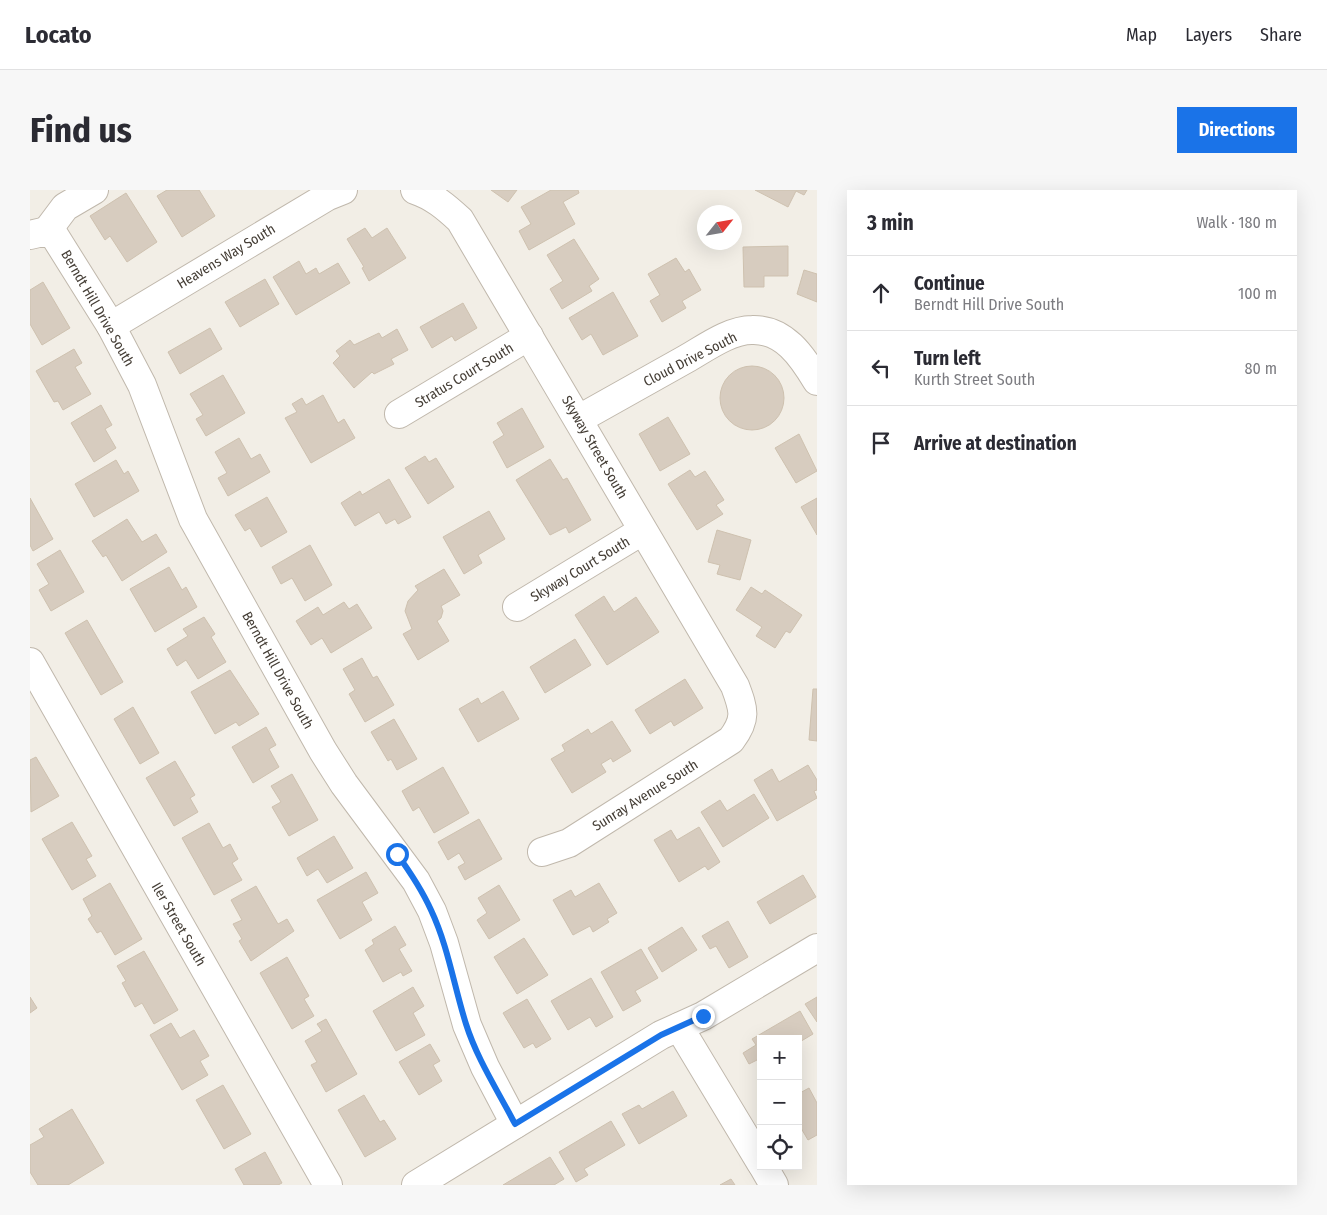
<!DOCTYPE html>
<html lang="en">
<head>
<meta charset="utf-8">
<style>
  body { margin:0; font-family:"Fira Sans Condensed",sans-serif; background:#f7f7f7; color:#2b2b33 }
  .controls { position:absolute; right:15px; bottom:15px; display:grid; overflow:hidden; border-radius:0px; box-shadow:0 5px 20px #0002 }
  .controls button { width:45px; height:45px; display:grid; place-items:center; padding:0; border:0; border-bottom:1px solid #e1e1e2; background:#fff; color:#2b2b33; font:25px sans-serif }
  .compass { position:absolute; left:667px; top:15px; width:45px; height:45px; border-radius:50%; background:#fff; box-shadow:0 5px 20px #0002; rotate:59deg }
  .stop { position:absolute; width:15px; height:15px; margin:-11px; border:4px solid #1a73e8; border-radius:50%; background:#fff }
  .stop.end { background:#1a73e8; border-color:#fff; box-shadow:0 1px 5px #0008 }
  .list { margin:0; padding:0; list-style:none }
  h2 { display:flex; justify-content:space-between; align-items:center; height:65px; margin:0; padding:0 20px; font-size:21px }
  h2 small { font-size:16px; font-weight:400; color:#7c7c81 }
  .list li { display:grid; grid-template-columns:32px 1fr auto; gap:15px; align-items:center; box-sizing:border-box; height:75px; padding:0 20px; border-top:1px solid #e1e1e2 }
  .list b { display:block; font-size:19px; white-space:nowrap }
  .list p { margin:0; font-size:16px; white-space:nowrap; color:#7c7c81 }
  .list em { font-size:16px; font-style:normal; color:#7c7c81 }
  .icon { flex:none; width:28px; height:28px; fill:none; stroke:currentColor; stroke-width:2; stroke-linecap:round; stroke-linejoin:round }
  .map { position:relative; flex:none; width:787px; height:995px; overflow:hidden; border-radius:0px }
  header { display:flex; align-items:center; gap:30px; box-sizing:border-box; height:70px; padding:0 25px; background:#fff; border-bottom:1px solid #e1e1e2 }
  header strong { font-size:24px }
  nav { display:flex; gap:28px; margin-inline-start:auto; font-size:18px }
  .intro { display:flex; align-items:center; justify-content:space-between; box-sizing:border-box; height:120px; padding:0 30px }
  h1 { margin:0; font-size:35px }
  .button { padding:12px 22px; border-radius:0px; background:#1a73e8; color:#fff; font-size:18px; font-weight:700 }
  main { display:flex; gap:30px; padding:0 30px }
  aside { flex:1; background:#fff; border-radius:0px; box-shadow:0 5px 20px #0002 }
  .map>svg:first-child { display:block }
  .building { fill:#d7ccbf; stroke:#cec1af }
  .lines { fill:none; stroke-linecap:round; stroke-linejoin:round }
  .minor-casing { stroke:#c0b8ac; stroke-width:30 }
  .minor { stroke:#fff; stroke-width:28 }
  .route { stroke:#1a73e8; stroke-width:6 }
  .labels { text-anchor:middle; stroke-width:5; stroke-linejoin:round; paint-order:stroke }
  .street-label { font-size:14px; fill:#453e36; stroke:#fff }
</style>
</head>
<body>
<header>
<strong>Locato</strong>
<nav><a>Map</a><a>Layers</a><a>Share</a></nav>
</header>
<div class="intro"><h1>Find us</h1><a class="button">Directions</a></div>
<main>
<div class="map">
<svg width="787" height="995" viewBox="0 0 787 995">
  <rect width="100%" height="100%" fill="#f2eee6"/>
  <g class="building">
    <path d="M137,0H169L185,26L152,47L127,6Z"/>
    <path d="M461,0H487L478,12Z"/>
    <path d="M521,0H548L549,3L533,12L545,34L499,60L489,41L501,34L491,17Z"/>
    <path d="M725,0H777L774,5L766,1L758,17Z"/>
    <path d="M96,3L127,52L97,72L80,46L75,50L60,26Z"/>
    <path d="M335,38L342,48L357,38L376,68L339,91L332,78L334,77L317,49Z"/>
    <path d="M544,49L569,89L559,96L562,101L532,119L520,99L533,91L517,65Z"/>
    <path d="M758,56V86H734V97H714L713,57Z"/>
    <path d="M646,68L655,82L659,79L671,100L652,111L656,118L632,132L620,111L630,105L618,84Z"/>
    <path d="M269,71L276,84L286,78L289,84L308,73L320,93L266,125L243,87Z"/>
    <path d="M774,80L787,84V112L767,104Z"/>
    <path d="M235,89L249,114L210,137L195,112Z"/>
    <path d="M13,92L40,138L12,155L0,134V100Z"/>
    <path d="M583,102L608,146L573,165L561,144L552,150L539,128Z"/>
    <path d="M433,113L447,138L425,151L422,146L402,158L390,137Z"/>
    <path d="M180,138L192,159L150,184L138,162Z"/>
    <path d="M367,139L378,160L361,169L364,174L344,184L342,182L324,198L303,173L310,166L306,161L320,150L324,155L349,143L352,148Z"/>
    <path d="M44,159L52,173L45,177L61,204L33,220L28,211L24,212L6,181Z"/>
    <circle cx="722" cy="208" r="32"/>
    <path d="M193,185L215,223L176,246L166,229L173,225L160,204Z"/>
    <path d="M293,205L308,233L314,229L325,248L281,273L255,228L267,222L262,214L272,208L276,215Z"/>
    <path d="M71,215L82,235L75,239L86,258L64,272L41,233Z"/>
    <path d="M492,218L514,257L477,278L463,252L474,245L467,233Z"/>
    <path d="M638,227L660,264L630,281L609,244Z"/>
    <path d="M769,244L787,281L766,293L745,258Z"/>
    <path d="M209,248L221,269L230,264L240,282L198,306L188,288L197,283L185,262Z"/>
    <path d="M395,266L399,272L406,268L424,297L398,314L375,278Z"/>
    <path d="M520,269L533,290L537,288L561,330L539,343L536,337L520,345L486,290Z"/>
    <path d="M86,270L94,284L98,281L109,301L64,327L45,294Z"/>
    <path d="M660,280L665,287L675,281L694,310L686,315L693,324L667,340L638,294Z"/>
    <path d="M359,289L381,327L368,334L365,329L356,334L349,322L325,336L311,313L330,301L332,305Z"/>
    <path d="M237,307L257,342L231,357L220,338L215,341L205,325Z"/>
    <path d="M0,308L23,349L3,361L0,355Z"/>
    <path d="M787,308V345L771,317Z"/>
    <path d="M459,321L475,349L448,365L452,373L434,384L413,347Z"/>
    <path d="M97,329L112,352L126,344L137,362L92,391L76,365L73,367L62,351Z"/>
    <path d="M687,340L721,350L710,390L687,384L690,375L678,372Z"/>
    <path d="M280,355L302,395L275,411L262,388L251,394L242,377Z"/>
    <path d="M30,360L54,402L21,421L9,400L19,394L7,374Z"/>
    <path d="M139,377L152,400L156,397L167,417L125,442L100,399Z"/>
    <path d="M414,379L430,405L411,416L413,421L411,428L407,431L419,451L388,470L373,444L382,439L375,421L378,411L388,400L385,396Z"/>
    <path d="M721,397L732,404L735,400L772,425L760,443L756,441L745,458L726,446L732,437L706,420Z"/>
    <path d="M574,406L584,422L606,407L629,442L577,475L545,425Z"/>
    <path d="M314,412L319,419L327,414L342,438L301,463L292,448L281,455L266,431L288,417L293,425Z"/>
    <path d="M174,427L185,444L181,447L196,472L168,489L156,470L147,476L137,459L158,446L153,439Z"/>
    <path d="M57,430L93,492L71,505L35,443Z"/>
    <path d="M545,449L561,475L515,503L500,477Z"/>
    <path d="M332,468L343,488L347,486L364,515L335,532L319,504L325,500L313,479Z"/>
    <path d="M200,480L229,524L209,536L206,532L185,544L161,502Z"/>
    <path d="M655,489L673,518L644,536L641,531L620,544L605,520Z"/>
    <path d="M783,499H787V551L779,550Z"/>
    <path d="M473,501L489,529L448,552L429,519L448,508L451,514Z"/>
    <path d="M103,517L129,563L110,574L84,529Z"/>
    <path d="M364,529L387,569L367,580L361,569L358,571L341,542Z"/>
    <path d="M582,531L601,561L583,572L581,568L571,574L576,582L542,603L521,569L535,561L532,555L558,539L561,544Z"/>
    <path d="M236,537L246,555L239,559L249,577L223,593L202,557Z"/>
    <path d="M6,567L29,606L1,622L0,570Z"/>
    <path d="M145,571L165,605L160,608L168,622L144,636L116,588Z"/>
    <path d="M778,575L787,590V600L784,601L787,608L747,631L724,590L742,579L749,592Z"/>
    <path d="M413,577L439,623L404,643L389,617L383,621L372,601Z"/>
    <path d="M262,584L288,630L259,646L242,617L251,612L241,596Z"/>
    <path d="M724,604L739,628L693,657L671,622L690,610L697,621Z"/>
    <path d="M449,629L472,669L435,690L428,677L435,673L429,663L418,670L408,652Z"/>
    <path d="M42,632L62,666L56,669L66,686L42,700L12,649Z"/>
    <path d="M179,633L193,658L200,654L208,669L202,673L212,690L184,705L152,648Z"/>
    <path d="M669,637L690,672L678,680L675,676L649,692L624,650L641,640L647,650Z"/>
    <path d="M304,646L323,678L297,693L288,679L277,686L267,668Z"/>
    <path d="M336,682L348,703L332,712L342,730L310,749L287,710Z"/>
    <path d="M773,685L786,707L740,734L727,712Z"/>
    <path d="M80,693L112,749L85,765L71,741L67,743L58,729L62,726L53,709Z"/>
    <path d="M569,693L587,723L577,729L579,732L563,742L560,736L543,745L523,710L541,700L545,707Z"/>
    <path d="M469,695L490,730L459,749L447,730L457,723L448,708Z"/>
    <path d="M226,696L248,734L257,729L264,741L221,771L209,751L212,749L203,734L212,730L201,710Z"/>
    <path d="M698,731L718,767L699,778L686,756L680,759L672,746Z"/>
    <path d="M365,736L376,755L369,759L382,781L373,786L371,782L353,792L335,760L344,754L342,750Z"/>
    <path d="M652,737L667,760L632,782L618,758Z"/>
    <path d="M494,748L518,785L487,804L464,767Z"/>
    <path d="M611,759L628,788L605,801L611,811L593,821L571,782Z"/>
    <path d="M114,761L148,820L124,834L112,813L105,817L92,793L96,791L87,776Z"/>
    <path d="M257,767L279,806L274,809L284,826L262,839L230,783Z"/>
    <path d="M561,788L583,827L566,837L560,827L538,840L521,811Z"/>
    <path d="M383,797L394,816L383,823L395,845L366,861L343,821Z"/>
    <path d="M0,807L7,818L0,823Z"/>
    <path d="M787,807V832L775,814Z"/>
    <path d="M497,809L521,849L506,858L503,853L494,858L473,823Z"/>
    <path d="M770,821L783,844L768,853V849H731V868L719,874L713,863L726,855L722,849Z"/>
    <path d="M296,829L327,884L296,902L281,875L287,872L275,851L292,841L287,834Z"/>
    <path d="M141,833L150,848L164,840L179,866L170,871L178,885L152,900L120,845Z"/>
    <path d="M400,854L410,871L403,875L412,891L389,905L369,872Z"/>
    <path d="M193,895L221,944L194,959L166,910Z"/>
    <path d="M779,898L787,913V945L778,950L768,933V904Z"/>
    <path d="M643,901L657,926L609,954L592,924L609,915L612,919Z"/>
    <path d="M334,905L350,932L354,930L366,949L335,967L308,920Z"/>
    <path d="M42,919L74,973L38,995H8L0,982V955L14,947L9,939Z"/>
    <path d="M581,931L595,955L554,979L558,985L546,992L529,962Z"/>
    <path d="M235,962L252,993L248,995H214L205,979Z"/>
    <path d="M520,967L534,989L524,995H473Z"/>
    <path d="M701,989L705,995H690Z"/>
  </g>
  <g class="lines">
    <defs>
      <g id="minor">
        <path d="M385,0C403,6 416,17 430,30L705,496C714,520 717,529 701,550L539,653L512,662"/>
        <path d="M17,41L35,17L64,0"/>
        <path d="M0,45L17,41L24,45L81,136L112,195L163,329L293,561L314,594L386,691L402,721L414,753L437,835L455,877L485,934"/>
        <path d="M81,136L298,6L313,0"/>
        <path d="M369,224L499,146"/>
        <path d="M549,229C585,209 620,189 656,169C674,159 699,140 722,140C754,139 772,166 787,191"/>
        <path d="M487,417L612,341"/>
        <path d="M0,472L298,995"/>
        <path d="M649,837L731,973"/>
        <path d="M733,976L744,995"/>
        <path d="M386,995L631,845L673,826L787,758"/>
      </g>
    </defs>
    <use href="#minor" class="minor-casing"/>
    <use href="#minor" class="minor"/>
  </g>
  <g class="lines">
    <path class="route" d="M367,664C380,682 392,700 401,720C418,756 424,796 436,834C447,869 468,901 485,934L631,845L673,826"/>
  </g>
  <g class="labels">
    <g class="street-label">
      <text transform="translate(196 66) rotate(-31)" y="5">Heavens Way South</text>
      <text transform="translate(68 118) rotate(60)" y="5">Berndt Hill Drive South</text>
      <text transform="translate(660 169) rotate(-27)" y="5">Cloud Drive South</text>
      <text transform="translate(434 185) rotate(-31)" y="5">Stratus Court South</text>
      <text transform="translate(565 257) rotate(60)" y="5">Skyway Street South</text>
      <text transform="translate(550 379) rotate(-31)" y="5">Skyway Court South</text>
      <text transform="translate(248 480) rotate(61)" y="5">Berndt Hill Drive South</text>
      <text transform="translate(615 605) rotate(-32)" y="5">Sunray Avenue South</text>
      <text transform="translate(149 734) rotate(60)" y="5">Iler Street South</text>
    </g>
  </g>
</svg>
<div class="controls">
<button>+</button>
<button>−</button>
<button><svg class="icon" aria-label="locate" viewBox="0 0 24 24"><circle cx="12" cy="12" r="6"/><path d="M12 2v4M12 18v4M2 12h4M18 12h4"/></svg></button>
</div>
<svg class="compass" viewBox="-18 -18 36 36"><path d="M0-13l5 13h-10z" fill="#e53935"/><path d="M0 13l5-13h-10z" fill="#7c7c81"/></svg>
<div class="stop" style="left:367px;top:664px"></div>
<div class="stop end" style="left:673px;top:826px"></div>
</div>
<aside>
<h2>3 min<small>Walk · 180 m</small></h2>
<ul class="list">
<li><svg class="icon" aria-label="ahead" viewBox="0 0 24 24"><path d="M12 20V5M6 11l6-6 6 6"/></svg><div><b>Continue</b><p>Berndt Hill Drive South</p></div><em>100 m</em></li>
<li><svg class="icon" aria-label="left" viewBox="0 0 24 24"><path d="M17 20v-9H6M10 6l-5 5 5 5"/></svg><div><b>Turn left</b><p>Kurth Street South</p></div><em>80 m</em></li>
<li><svg class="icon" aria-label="arrive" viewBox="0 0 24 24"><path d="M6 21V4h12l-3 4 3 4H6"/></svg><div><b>Arrive at destination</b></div></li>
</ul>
</aside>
</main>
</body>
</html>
